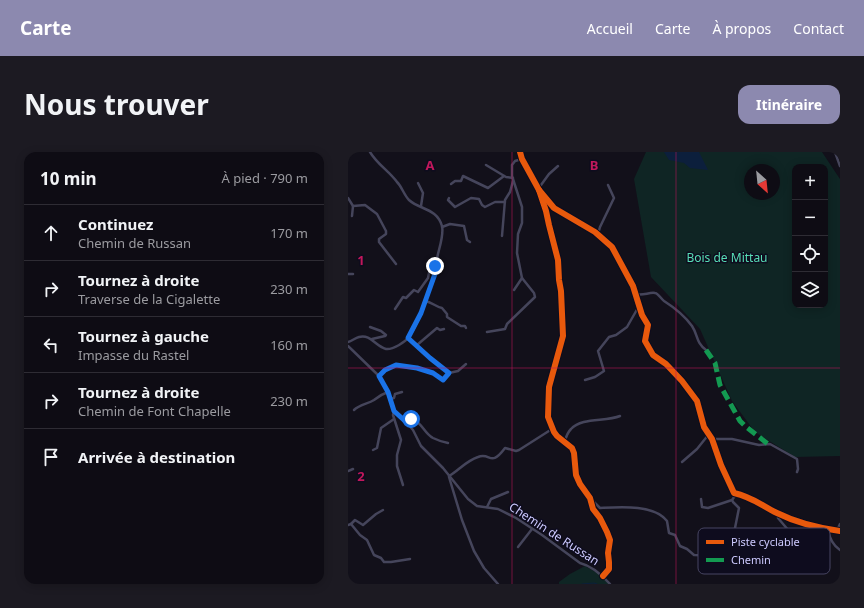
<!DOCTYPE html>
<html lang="fr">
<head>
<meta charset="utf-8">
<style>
  body { margin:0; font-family:"Noto Sans",sans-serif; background:#1c1a22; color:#f1f3f6 }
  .controls { position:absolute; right:12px; top:12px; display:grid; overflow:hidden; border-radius:8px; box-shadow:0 2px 10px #0003 }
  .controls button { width:36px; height:36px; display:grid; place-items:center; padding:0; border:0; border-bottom:1px solid #2e2c34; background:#0e0c14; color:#f1f3f6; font:20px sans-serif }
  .compass { position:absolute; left:396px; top:12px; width:36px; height:36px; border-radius:50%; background:#0e0c14; box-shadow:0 2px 10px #0003; rotate:153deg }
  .stop { position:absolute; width:12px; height:12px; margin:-9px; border:3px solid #1a73e8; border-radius:50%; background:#fff }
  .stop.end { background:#1a73e8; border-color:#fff; box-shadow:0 1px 4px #0008 }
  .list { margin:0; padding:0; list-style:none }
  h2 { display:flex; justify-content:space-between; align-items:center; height:52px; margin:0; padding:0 16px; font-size:17px }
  h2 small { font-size:13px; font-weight:400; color:#9b9ba0 }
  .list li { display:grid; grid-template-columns:26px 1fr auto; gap:12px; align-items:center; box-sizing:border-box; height:56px; padding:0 16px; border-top:1px solid #2e2c34 }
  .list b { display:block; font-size:15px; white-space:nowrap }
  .list p { margin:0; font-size:13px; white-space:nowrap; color:#9b9ba0 }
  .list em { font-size:13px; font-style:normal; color:#9b9ba0 }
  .icon { flex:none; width:22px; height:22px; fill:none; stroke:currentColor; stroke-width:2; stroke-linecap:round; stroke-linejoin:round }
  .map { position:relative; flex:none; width:492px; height:432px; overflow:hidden; border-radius:12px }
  header { display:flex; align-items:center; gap:24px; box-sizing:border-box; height:56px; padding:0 20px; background:#8c89af; color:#fff }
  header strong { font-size:19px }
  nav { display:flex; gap:22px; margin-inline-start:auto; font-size:14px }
  .intro { display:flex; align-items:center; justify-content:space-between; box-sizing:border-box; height:96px; padding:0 24px }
  h1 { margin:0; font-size:28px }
  .button { padding:10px 18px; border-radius:12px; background:#8c89af; color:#fff; font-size:14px; font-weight:700 }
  main { display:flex; gap:24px; padding:0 24px }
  aside { flex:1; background:#0e0c14; border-radius:12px; box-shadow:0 2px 10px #0003 }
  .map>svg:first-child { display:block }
  .green { fill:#0f2524; fill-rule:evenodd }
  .water { fill:#0c1f3c }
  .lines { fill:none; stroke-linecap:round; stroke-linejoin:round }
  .stream { stroke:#0c1f3c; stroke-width:1 }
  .street { stroke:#45455b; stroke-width:2.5 }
  .secondary { stroke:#52516e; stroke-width:4 }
  .quiet { stroke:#139951; stroke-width:5; stroke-dasharray:10 5; stroke-linecap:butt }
  .cycleway-casing { stroke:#0e0c1e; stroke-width:8 }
  .cycleway { stroke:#e8590c; stroke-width:6 }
  .route { stroke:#1a73e8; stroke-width:5 }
  .grid { fill:none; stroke:#c2185b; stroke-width:1; stroke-opacity:0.55 }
  .labels { text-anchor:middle; stroke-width:3; stroke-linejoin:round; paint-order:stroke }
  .park-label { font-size:12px; fill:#57deb6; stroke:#0e0c1e }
  .street-label { font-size:12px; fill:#cdcaff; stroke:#0e0c1e }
  .key { fill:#0e0c1e; stroke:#474562; stroke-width:1 }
  .key-label { font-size:11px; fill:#cdcaff }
  .grid-label { font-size:13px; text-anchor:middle; font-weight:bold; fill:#c2185b; stroke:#0e0c1e; stroke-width:3; stroke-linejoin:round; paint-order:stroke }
</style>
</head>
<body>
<header>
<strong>Carte</strong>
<nav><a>Accueil</a><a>Carte</a><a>À propos</a><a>Contact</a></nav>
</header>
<div class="intro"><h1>Nous trouver</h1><a class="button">Itinéraire</a></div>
<main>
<aside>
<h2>10 min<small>À pied · 790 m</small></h2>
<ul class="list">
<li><svg class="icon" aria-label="ahead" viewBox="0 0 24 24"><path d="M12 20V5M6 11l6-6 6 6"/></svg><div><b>Continuez</b><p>Chemin de Russan</p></div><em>170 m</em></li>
<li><svg class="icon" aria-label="right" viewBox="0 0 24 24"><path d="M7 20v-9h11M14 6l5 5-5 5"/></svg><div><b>Tournez à droite</b><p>Traverse de la Cigalette</p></div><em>230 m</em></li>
<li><svg class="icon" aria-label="left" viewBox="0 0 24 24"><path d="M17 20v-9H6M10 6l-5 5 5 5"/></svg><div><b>Tournez à gauche</b><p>Impasse du Rastel</p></div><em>160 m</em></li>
<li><svg class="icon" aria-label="right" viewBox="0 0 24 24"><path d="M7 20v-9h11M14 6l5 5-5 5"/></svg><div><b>Tournez à droite</b><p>Chemin de Font Chapelle</p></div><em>230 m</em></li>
<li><svg class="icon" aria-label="arrive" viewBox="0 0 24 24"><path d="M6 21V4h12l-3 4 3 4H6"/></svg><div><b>Arrivée à destination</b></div></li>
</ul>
</aside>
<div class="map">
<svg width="492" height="432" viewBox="0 0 492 432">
  <rect width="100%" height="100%" fill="#12101a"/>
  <g class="green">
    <path d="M298,0H474L492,27V304L447,305L407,280L384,249L352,177L303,125L286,27ZM447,15H477V153H447ZM402,18H426V42H402Z"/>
    <path d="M237,414L251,422L261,432H211V430L222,422Z"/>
  </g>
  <path class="water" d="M316,0H351L360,18L342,16L336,11L321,8Z"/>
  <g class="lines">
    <path class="stream" d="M234,432L246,431L249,432"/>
    <g class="street">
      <path d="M487,0L492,14"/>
      <path d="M138,13L158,25L165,26"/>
      <path d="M70,31L75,41L73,54"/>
      <path d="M103,32L107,29H113L115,24L140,36L156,24"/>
      <path d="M189,35L193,33L201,22L210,14"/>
      <path d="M191,38L206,56L247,80L264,95L285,134L294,163L300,173L297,189L305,203L318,212L334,229L349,249L356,275L364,287L373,313L386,341C404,345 413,353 429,361C449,371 470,376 492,379"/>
      <path d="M191,39L198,59L201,73L210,108L211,128L213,139L215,184L201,235L200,265L206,280L209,284L224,296L226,301L228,323L232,332L242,346L245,357L252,366L259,380L262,388L260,401L261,410V417L255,424"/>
      <path d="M0,46L5,54L17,53L29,62L38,79V82L31,87V90L48,112"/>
      <path d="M101,46L100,48L107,55L123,46L131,47L134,53L137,55L147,50H157"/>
      <path d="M4,64L5,54"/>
      <path d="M94,75L102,72L116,74L119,88L122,90"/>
      <path d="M250,82L252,75L266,46L260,33"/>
      <path d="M154,84L157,48L162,40L165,29"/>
      <path d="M0,122H5"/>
      <path d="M166,138L174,126"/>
      <path d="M288,142C295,144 301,140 307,141C310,141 313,147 316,149C327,156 336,163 344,174C350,183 348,191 358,198"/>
      <path d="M77,149C84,150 88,155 94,156L99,162V165L113,174H117L118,176"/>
      <path d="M47,157L55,145L58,146L66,138L70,140L80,126L82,116L87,110"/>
      <path d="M22,175L33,179L38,183L37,184L24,187"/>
      <path d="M139,180L157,177L159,172L187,145L186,141L174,126L169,101L170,82L174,71V55L164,24V13L167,9L174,7"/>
      <path d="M61,186L82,206L101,221L110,219L118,212"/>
      <path d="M0,190C4,189 7,186 11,185C23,182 27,194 38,197C45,198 57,190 61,185C74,165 80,141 88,119C86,106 97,87 94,74C89,56 72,58 61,48C56,43 54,35 49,30C41,19 29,12 22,0"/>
      <path d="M69,193L89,176L92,178L96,177"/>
      <path d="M0,194L31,224L40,240L46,259L57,269L65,278L73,294L95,316L120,347L129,354L150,357L168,366L194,383L232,411C244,414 254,423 262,432"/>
      <path d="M31,224L37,218L48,213L69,216L85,221L95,227L101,221"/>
      <path d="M237,228L247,225L256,219L250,199L261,185L268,183L279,175L291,154"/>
      <path d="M42,247L46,246L47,242L54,240"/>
      <path d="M6,258C12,252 20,252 26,248C31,244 34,242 40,240"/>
      <path d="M46,259L45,263L53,288L49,303V314L55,333"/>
      <path d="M57,269C74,265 73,279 85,286C89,288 95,290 100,291"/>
      <path d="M364,287H384L411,293L422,292L449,307L450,317L449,320"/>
      <path d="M217,289C218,285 220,280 223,277C234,265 257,270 272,264"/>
      <path d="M25,298L29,296L33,276L46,267"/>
      <path d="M334,310L349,297L361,282"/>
      <path d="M0,319L5,317"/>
      <path d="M101,324C111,318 118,309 130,305C143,300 142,316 157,296L168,299L171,298L204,277"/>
      <path d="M101,325L114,368L126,399L136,416L150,432"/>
      <path d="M243,347L252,356C271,355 306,352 319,369L321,381L327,383L332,394L339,397L346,403L378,404L381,402L383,396L395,400"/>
      <path d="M353,347L354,355L360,356L384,348L389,341"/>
      <path d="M384,348L385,350L391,356L387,376"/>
      <path d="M139,355L143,347L160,340"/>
      <path d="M3,372L7,368L15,373L28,362L35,358"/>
      <path d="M0,373L3,372L12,383L19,388L26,403L33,406L36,410H43L62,407"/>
      <path d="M479,377C482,385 484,393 492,398"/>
      <path d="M489,378L492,372"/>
      <path d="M170,395L184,377"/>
      <path d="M419,412C428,416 456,422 464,415L465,403L464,401L447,386L430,366V361"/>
    </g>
    <path class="secondary" d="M172,0L174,7L189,35"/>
    <path class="quiet" d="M358,198L367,211L372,233L392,269L397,274L420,292"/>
    <defs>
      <g id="cycleway">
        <path d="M172,0L174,7L191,38L198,59L201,73L210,108L211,128L213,139L215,184L201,235L200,265L206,280L209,284L224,296L226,301L228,323L232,332L242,346L245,357L252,366L259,380L262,388L260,401L261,410V417L255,424"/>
        <path d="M191,38L206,56L247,80L264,95L285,134L294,163L300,173L297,189L305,203L318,212L334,229L349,249L356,275L364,287L373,313L386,341C404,345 413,353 429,361C449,371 470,376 492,379"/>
      </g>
    </defs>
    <use href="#cycleway" class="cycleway-casing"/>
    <use href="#cycleway" class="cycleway"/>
  </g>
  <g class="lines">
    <path class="route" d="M63,267L57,269L46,259L40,240L31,224L37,218L48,213L69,216L85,221L95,228L101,221L82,206L60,186L73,161L88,119L87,114"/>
  </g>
  <path class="grid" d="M164,0V432M328,0V432M0,216H492"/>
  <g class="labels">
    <g class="park-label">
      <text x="379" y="110">Bois de Mittau</text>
    </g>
    <g class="street-label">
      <text transform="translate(206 382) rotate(33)" y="4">Chemin de Russan</text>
    </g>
  </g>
  <rect x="350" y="376" width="132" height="46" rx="6" class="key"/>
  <rect x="358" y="388" width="18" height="4" fill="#e8590c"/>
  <rect x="358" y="406" width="18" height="4" fill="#139951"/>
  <g class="key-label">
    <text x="383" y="394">Piste cyclable</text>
    <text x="383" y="412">Chemin</text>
  </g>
  <g class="grid-label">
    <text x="82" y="18">A</text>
    <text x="246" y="18">B</text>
    <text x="13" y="113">1</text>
    <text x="13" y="329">2</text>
  </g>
</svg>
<div class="controls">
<button>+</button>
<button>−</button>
<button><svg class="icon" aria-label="locate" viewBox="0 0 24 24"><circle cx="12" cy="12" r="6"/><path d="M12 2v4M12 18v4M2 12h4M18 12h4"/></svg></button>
<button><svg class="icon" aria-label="layers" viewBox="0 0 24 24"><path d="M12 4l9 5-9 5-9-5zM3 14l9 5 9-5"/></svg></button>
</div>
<svg class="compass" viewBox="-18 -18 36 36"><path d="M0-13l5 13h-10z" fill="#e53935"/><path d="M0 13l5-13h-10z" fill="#9b9ba0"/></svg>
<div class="stop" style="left:63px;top:267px"></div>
<div class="stop end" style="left:87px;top:114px"></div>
</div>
</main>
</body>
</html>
